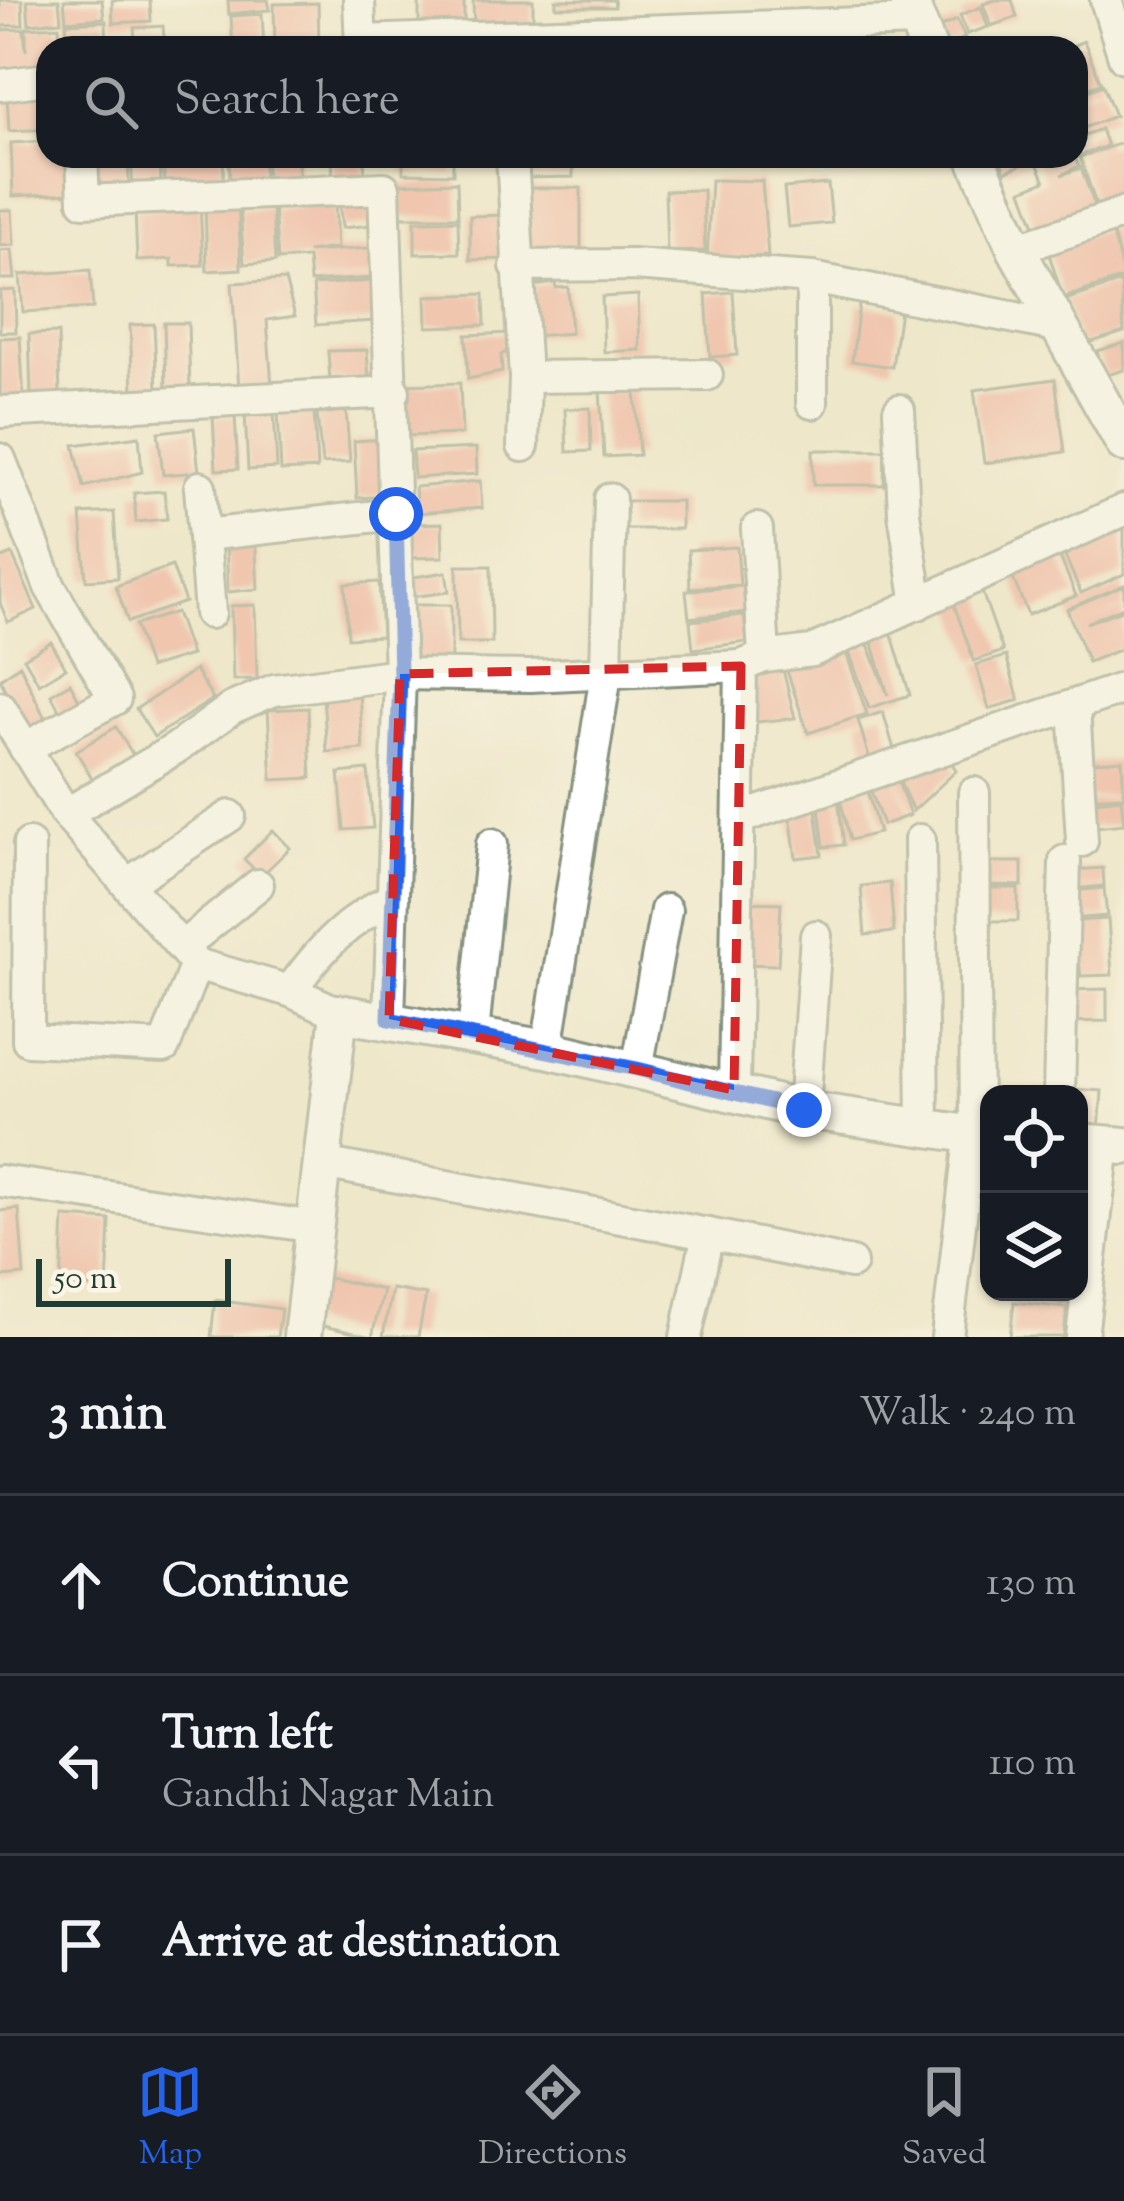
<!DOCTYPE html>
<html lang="en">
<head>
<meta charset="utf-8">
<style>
  body { margin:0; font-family:"Sorts Mill Goudy",serif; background:#242831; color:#f1f3f6 }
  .controls { position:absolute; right:36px; bottom:36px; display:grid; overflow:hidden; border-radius:24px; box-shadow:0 3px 9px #0004 }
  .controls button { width:108px; height:108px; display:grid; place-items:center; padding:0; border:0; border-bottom:3px solid #363941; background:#171b24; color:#f1f3f6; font:60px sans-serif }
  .scale { position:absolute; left:36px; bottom:30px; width:195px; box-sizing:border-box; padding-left:12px; border:6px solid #1f3d34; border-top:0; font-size:33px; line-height:42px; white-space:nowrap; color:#1f3d34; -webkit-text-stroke:9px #fcf5e5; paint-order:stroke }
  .stop { position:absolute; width:36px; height:36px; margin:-27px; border:9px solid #2563eb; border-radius:50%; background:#fff }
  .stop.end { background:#2563eb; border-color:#fff; box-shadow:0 3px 12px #0008 }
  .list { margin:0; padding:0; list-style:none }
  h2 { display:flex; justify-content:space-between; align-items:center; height:156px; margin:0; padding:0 48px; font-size:51px }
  h2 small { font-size:39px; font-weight:400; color:#9ea1a6 }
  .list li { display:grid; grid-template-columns:78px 1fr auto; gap:36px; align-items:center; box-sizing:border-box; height:180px; padding:0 48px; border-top:3px solid #363941 }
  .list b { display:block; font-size:45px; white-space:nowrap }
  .list p { margin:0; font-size:39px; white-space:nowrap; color:#9ea1a6 }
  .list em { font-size:39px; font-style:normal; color:#9ea1a6 }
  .icon { flex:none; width:66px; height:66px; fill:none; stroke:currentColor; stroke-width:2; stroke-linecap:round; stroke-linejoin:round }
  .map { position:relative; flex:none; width:1124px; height:1337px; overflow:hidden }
  .search { position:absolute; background:#171b24; box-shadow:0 3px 9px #0004; left:36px; right:36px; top:36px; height:132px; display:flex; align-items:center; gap:30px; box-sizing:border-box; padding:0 42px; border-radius:36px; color:#9ea1a6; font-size:45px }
  .sheet { height:696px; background:#171b24 }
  nav { display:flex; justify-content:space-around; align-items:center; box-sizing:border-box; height:168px; border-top:3px solid #363941; background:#171b24; font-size:33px; color:#9ea1a6 }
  nav a { display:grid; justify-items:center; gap:6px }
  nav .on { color:#2563eb }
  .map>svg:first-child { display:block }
  .building { fill:#f29d8f }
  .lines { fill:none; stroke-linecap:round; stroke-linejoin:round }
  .minor-casing { stroke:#869280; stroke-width:36 }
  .tertiary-casing { stroke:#869280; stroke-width:42 }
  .minor { stroke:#fff; stroke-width:30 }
  .tertiary { stroke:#fff; stroke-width:36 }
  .route { stroke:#2563eb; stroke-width:15 }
  .marked { fill:none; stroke:#d62828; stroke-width:9; stroke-dasharray:24 15; stroke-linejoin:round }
</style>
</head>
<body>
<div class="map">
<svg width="1124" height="1337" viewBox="0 0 1124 1337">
  <rect width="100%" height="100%" fill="#fcf5e5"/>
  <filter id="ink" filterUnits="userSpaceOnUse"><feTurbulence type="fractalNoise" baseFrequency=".00833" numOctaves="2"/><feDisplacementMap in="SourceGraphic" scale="24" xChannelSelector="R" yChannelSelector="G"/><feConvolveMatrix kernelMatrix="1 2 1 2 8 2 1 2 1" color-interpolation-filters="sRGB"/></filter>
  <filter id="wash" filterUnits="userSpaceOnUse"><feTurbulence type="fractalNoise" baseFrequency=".004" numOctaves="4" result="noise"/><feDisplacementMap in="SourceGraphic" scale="48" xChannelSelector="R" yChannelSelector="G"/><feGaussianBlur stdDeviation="2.7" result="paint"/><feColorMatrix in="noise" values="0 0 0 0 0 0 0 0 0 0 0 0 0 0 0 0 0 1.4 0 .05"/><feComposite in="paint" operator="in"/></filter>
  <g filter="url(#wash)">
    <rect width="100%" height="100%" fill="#eee7cb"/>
    <g id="blocks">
      <g class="building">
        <path d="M0,0H22L23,25L0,26Z"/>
        <path d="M27,0H59L61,21L29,24Z"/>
        <path d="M64,0H102L104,18L66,21Z"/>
        <path d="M112,0H150L151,21L113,23Z"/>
        <path d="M228,0H268L270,10L229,14Z"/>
        <rect x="419" y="0" width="45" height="25"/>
        <path d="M473,0H533V25L474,27Z"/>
        <path d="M556,0H614L615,7H556Z"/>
        <path d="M995,0H1012L1017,17L991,26L983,4Z"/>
        <path d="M318,3L319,48H275L274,4Z"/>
        <path d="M981,7L988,27L967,34L960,15Z"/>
        <path d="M262,14L264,48H233L231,16Z"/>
        <path d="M957,20L965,38L942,48L928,32Z"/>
        <path d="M106,21L107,48H68L66,23Z"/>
        <path d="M59,26L60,48H48V64L0,70V30L24,29L26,51V28Z"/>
        <path d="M163,26L165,48H136L134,28Z"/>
        <path d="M1084,41L1101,83L1076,92V48H1067Z"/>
        <path d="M1103,85L1115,116L1076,131V96Z"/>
        <path d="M48,91V129L9,131L7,94Z"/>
        <path d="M1101,129L1107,146L1076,157V138Z"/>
        <path d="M48,141V156H70L72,193L13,196L11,143Z"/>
        <path d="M1124,142V195L1096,205L1080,157Z"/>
        <path d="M92,156H128L129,187L94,188Z"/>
        <path d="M131,156H160L161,189L133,190Z"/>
        <path d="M163,156H223L224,189L165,190Z"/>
        <path d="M229,156H263L264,187L230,189Z"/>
        <path d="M266,156H298L299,181L267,183Z"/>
        <path d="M332,156H364L365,181L333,182Z"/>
        <path d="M403,156H453V174L403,173Z"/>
        <path d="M523,156H573V177L523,178Z"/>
        <path d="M999,156H1074L1079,166L1061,175L1081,168L1095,206L1036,228L1022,190L1045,181L1035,159L1005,172Z"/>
        <path d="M711,180L762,181L768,256L707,260Z"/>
        <path d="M457,182L458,217H399L398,184Z"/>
        <path d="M828,184L832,223L788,227L784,188Z"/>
        <path d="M518,188H581V257L519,258Z"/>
        <path d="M703,190L705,251L667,252L665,191Z"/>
        <path d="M369,198L371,225L342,228L339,201Z"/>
        <path d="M238,200L241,269L207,271L205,202Z"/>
        <path d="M335,201L337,248L307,252L371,248L373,278L310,282L308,258L278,260L274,209Z"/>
        <path d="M200,202L203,265L172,266V259L137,261L135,209Z"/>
        <path d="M272,207L275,262L244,264L240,209Z"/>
        <path d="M0,210H12L14,245L0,246Z"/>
        <path d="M505,215V259L470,260V216Z"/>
        <path d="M458,220L459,253L415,254V221Z"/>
        <path d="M1111,227L1124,278L1063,298L1047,248Z"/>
        <path d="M12,250L15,279H0V251Z"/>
        <path d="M90,270L93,308L23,312L20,275Z"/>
        <path d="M285,280L295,316L267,320L272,386L239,388L232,283Z"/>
        <path d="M372,281L374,321L316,325L313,285Z"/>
        <path d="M1121,282L1124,332L1079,346L1065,300Z"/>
        <path d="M555,283L556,288L568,287L571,333L533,336V286Z"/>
        <path d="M15,290L16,332H0V291Z"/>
        <path d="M733,292L737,355L710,357L706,294Z"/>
        <path d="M484,294L485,325L427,327L426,296Z"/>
        <path d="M638,295L640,350L604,352L602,297Z"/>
        <path d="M859,304L900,310L892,367L852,361Z"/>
        <path d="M164,323H188L190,388L166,389Z"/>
        <path d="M154,324L157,389L133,391L130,325Z"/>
        <path d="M58,333L60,395L31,396L29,334Z"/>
        <path d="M511,333L512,348L501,355L502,372L468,379L466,335Z"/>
        <path d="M20,337L24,400L0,401V338Z"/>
        <path d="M1124,343V370L1104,376L1097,351Z"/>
        <path d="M367,350L369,380L330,381L328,351Z"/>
        <path d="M1055,379L1065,452L984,463L974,390Z"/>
        <path d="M460,383L462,434L406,436L404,385Z"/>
        <path d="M635,389L639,455L604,457L600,391Z"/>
        <path d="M590,408L591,451L567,452L565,409Z"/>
        <path d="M314,410L317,469L281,471L278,412Z"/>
        <path d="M346,411L350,462L322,464L317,414Z"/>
        <path d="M274,412L277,468L248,470L245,413Z"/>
        <path d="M235,415L238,469L216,470L213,416Z"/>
        <path d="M194,428L199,472L163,475L158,432Z"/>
        <path d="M139,436L142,472L84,487L74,445Z"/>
        <path d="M386,439L389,496L357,498L354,441Z"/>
        <path d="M476,448L477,474L414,478L412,451Z"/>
        <path d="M813,450H885L884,485H813Z"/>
        <path d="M480,481L482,508L417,513L415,487Z"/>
        <path d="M164,491L167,519L136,522L134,493Z"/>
        <rect x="625" y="501" width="56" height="28"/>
        <path d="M114,512L118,578L86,580L81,514Z"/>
        <path d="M442,523L443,557L410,558L408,524Z"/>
        <path d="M1124,526V574L1081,593L1062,549Z"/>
        <path d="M255,535L258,589L228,592L226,541Z"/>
        <path d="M737,547L740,585L690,588L688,550Z"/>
        <path d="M1056,547L1076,596L1028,615L1008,566Z"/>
        <path d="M12,554L36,609L8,622L0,603V559Z"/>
        <path d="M172,566L185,602L128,622L116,586Z"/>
        <path d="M457,566H491L492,643H458Z"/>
        <path d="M446,572L449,592L410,597L408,578Z"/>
        <path d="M379,582L382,636L348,638L345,584Z"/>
        <path d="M1124,585V607L1086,623L1124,609V648L1088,662L1067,609Z"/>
        <path d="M743,586L746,612L689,618L686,591Z"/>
        <path d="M982,592L1003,651L974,661L953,602Z"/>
        <path d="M255,605L257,679L233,680L231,606Z"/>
        <path d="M414,605H451V661L414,662Z"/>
        <path d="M176,612L191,655L149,668L135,625Z"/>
        <path d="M744,615L747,642L693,649L690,621Z"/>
        <path d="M891,632L910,695L869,708L849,652L868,644L888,695L871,638Z"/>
        <path d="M51,642L66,668L39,684L24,658Z"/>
        <path d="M845,649L867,714L808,733L786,668Z"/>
        <path d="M1006,656L1019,700L989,709L976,665Z"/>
        <path d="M20,665L47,723L26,733L0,679Z"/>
        <path d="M195,670L213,699L154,737L136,709Z"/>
        <path d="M783,670L795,718L747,723L748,677Z"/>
        <path d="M70,683L83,707L63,717L51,694Z"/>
        <path d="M359,693L363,749L327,752L323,696Z"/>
        <path d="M308,708L311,778L272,780L268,710Z"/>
        <path d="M883,712L896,756L871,764L858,720Z"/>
        <path d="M116,727L133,755L93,780L76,751Z"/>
        <path d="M948,754L956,771L913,811L896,774Z"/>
        <path d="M1122,760L1124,796L1085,798L1082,763Z"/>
        <path d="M368,770L373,828L344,830L339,773Z"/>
        <path d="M895,773L910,815L883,825L868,783Z"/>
        <path d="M866,786L879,833L850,840L839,794Z"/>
        <path d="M838,797L844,845L824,847L818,799Z"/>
        <path d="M1121,798L1124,824L1086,828L1084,802Z"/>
        <path d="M815,803L822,855L796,858L789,807Z"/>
        <path d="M273,830L290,848L261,876L244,859Z"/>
        <path d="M983,862H1022V886L983,885Z"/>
        <path d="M1103,868L1104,886L1074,889L1073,870Z"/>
        <path d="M890,883L894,932L865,935L861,886Z"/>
        <rect x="981" y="888" width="37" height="33"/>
        <path d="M1104,888L1107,916L1074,919L1071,891Z"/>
        <path d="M746,902L781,903L778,965L743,964Z"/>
        <path d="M1108,919L1112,975L1081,976L1072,921Z"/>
        <path d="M1107,989V1021L1068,1022L1067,990Z"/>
        <path d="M1071,1089L1102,1091L1099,1131L1079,1130V1094H1070Z"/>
        <path d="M19,1209L24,1275L0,1277V1211Z"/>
        <path d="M64,1217L110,1220L107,1288L61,1286Z"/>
        <path d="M320,1276L383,1290L372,1337L310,1323Z"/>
        <path d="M392,1289L426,1295L418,1337L383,1336Z"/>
        <path d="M1010,1292H1069L1068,1304L1010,1297Z"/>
        <path d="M215,1300L281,1309L277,1337H211Z"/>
        <path d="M1014,1302L1067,1308L1064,1337H1010Z"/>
      </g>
    </g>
  </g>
  <g filter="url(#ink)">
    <use href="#blocks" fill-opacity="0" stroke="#869280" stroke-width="3"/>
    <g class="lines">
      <defs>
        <g id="minor">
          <path d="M359,0L361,48"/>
          <path d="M1106,0L1124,57"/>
          <path d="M360,41L917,21"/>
          <path d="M0,85L48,79"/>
          <path d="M82,156L84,201L384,188L400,674L389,1019"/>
          <path d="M512,156L525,377L707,375"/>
          <path d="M1016,249L1124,213"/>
          <path d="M516,266L633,265L812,278L1057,326"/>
          <path d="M812,403V278"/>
          <path d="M899,410L904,513L918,604"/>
          <path d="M0,412L394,392"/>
          <path d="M523,446L525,377"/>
          <path d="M0,459L50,587L115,699L25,748"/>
          <path d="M200,487L210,613"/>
          <path d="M757,529L764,657"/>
          <path d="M204,535L396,514"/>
          <path d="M1074,706L1082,841"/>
          <path d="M0,707L66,814L196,964L290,991L339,1013"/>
          <path d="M974,793L976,1136"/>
          <path d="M66,814L178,747L232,708L274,690L400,674L530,676L741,666L764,657L812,651L1124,510"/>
          <path d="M743,817L1124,688"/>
          <path d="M920,840L923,1128"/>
          <path d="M29,844L28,1040L164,1047L196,964"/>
          <path d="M127,884L230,816"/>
          <path d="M182,947L258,885"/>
          <path d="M290,991C320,949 346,921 393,898"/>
          <path d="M473,1034L492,844"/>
          <path d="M547,1049L606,674L610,499"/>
          <path d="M637,1069L666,910"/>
          <path d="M734,1090L741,666"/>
          <path d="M1059,1094L1065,861"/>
          <path d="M804,1110L816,936"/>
          <path d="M322,1163L708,1234L686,1337"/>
          <path d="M0,1181L315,1227"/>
          <path d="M708,1234L851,1263"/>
          <path d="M947,1337L970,1138"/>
          <path d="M1082,1337L1104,1144"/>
        </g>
        <g id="tertiary">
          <path d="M909,0L928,48"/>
          <path d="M975,156L1016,249L1124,443"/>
          <path d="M1079,1142L1124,1146"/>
          <path d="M302,1337L339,1013L547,1049L804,1110L989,1137"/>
        </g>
      </defs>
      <use href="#minor" class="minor-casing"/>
      <use href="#tertiary" class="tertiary-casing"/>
      <use href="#minor" class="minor"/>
      <use href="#tertiary" class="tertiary"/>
    </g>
  </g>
  <g class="lines" filter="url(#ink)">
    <path class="route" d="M396,514L400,674L389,1019L637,1069L804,1110"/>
  </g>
  <path d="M0 0H1124V1337H0ZM741,666L734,1090L389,1019L400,674Z" fill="#eee7cb" fill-opacity=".55" fill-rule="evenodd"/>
  <path class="marked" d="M741,666L734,1090L389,1019L400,674Z"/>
</svg>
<div class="controls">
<button><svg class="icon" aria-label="locate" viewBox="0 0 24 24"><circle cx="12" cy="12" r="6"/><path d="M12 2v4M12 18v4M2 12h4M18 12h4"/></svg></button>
<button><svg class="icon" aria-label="layers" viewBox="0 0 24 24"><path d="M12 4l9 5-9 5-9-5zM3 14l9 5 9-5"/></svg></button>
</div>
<div class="scale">50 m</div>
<div class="stop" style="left:396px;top:514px"></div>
<div class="stop end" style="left:804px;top:1110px"></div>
<div class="search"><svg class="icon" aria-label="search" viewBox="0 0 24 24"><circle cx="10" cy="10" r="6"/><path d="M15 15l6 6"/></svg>Search here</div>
</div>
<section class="sheet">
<h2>3 min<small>Walk · 240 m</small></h2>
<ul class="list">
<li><svg class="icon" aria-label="ahead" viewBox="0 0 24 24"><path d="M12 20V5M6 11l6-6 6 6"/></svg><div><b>Continue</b></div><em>130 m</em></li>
<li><svg class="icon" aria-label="left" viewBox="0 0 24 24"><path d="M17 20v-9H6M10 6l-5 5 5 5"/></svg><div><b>Turn left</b><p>Gandhi Nagar Main</p></div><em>110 m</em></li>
<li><svg class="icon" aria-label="arrive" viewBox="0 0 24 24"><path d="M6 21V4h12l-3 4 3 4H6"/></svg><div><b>Arrive at destination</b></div></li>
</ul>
</section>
<nav>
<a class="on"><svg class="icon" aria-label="map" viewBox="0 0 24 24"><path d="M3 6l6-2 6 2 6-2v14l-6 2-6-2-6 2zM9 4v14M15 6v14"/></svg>Map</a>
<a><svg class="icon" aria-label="directions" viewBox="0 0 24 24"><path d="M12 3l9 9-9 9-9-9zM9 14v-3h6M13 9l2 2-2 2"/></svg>Directions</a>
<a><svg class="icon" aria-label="saved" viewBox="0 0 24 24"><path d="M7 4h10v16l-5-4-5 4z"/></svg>Saved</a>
</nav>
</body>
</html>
